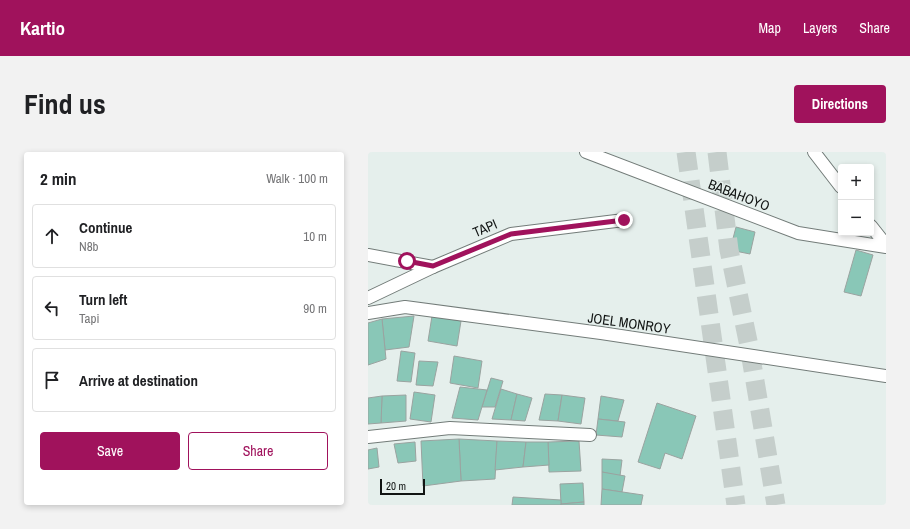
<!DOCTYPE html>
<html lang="en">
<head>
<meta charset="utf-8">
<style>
  body { margin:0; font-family:"Archivo Narrow",sans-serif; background:#f2f2f2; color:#202124 }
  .controls { position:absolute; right:12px; top:12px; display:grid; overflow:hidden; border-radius:4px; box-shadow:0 2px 6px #0003 }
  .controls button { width:36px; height:36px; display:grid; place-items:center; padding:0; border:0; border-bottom:1px solid #e0e0e0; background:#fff; color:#202124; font:20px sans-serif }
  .scale { position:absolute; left:12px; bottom:10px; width:45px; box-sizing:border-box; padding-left:4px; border:2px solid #111413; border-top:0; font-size:11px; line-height:14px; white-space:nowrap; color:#111413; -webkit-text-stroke:3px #e5efec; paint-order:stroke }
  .stop { position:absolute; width:12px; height:12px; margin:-9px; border:3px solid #a0125c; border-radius:50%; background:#fff }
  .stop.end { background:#a0125c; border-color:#fff; box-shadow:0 1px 4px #0008 }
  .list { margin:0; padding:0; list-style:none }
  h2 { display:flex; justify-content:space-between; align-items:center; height:52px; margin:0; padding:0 16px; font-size:17px }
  h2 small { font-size:13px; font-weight:400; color:#757577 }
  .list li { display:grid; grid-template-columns:26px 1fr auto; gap:12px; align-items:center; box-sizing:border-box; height:64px; margin:0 8px 8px; padding:0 8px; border:1px solid #e0e0e0; border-radius:4px }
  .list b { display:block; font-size:15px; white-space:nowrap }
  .list p { margin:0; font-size:13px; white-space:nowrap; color:#757577 }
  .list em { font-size:13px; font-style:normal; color:#757577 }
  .actions { display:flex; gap:8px; padding:12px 16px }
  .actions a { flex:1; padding:9px 0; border:1px solid #a0125c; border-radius:4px; text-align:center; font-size:14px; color:#a0125c }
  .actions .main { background:#a0125c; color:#fff }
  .icon { flex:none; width:22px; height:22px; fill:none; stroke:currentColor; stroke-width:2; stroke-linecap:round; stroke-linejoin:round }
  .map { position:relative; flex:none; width:518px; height:353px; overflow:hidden; border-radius:4px }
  header { display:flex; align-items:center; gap:24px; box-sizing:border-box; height:56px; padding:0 20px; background:#a0125c; color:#fff }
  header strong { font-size:19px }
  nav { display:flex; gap:22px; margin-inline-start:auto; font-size:14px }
  .intro { display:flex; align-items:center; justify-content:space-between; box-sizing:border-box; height:96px; padding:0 24px }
  h1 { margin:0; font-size:28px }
  .button { padding:10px 18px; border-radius:4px; background:#a0125c; color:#fff; font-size:14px; font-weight:700 }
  main { display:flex; gap:24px; padding:0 24px }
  aside { flex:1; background:#fff; border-radius:4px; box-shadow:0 2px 6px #0003 }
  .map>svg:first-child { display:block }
  .building { fill:#89c7b7; stroke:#9aa3a0 }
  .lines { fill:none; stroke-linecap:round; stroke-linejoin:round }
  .primary-tunnel { stroke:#c5cecb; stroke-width:19; stroke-dasharray:19 10; stroke-linecap:butt }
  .minor-casing { stroke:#737c79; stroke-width:14 }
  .minor { stroke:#fff; stroke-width:12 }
  .route { stroke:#a0125c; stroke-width:5 }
  .labels { text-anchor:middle; stroke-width:3; stroke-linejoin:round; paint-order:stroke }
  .street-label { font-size:14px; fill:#111413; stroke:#e5efec }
</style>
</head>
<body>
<header>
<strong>Kartio</strong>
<nav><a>Map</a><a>Layers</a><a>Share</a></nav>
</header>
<div class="intro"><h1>Find us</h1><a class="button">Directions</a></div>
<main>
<aside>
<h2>2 min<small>Walk · 100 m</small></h2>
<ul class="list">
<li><svg class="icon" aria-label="ahead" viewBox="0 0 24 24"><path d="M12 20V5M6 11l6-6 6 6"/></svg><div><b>Continue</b><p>N8b</p></div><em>10 m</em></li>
<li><svg class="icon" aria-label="left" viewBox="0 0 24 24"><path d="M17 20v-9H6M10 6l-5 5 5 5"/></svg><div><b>Turn left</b><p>Tapi</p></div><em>90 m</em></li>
<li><svg class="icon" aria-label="arrive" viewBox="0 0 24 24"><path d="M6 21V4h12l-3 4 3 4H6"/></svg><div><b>Arrive at destination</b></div></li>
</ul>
<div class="actions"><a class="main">Save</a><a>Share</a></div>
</aside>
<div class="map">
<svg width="518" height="353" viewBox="0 0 518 353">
  <rect width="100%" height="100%" fill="#e5efec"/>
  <g class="building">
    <path d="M368,75L387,80L382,102L362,98Z"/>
    <path d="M488,98L505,103L493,144L476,140Z"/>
    <path d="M46,164L41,195L17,198L14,167Z"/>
    <path d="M64,164L93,169L89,194L60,189Z"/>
    <path d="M14,167L18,207L0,213V171Z"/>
    <path d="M33,199L47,201L43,230L29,229Z"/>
    <path d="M86,204L114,209L110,236L82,231Z"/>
    <path d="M51,209L70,210L65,234L48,233Z"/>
    <path d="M123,226L135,229L127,255H114Z"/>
    <path d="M92,235L119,238L110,268L84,266Z"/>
    <path d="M133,237L149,242L143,268L124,267Z"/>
    <path d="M46,240L67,243L63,270L42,267Z"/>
    <path d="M149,242L164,246L157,269L143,268Z"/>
    <path d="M177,242L194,243L190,269L171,268Z"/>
    <path d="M38,243V269L13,271L14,244Z"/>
    <path d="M194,243L217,246L213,272L190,269Z"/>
    <path d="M14,244L13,271L0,272V246Z"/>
    <path d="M233,244L256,248L250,269L230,267Z"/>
    <path d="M289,251L328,264L314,307L297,301L292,317L270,310Z"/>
    <path d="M230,267L257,270L254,285L228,283Z"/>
    <path d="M91,287L129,289L127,327L93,329Z"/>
    <path d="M91,287L93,329L55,334L53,289Z"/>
    <path d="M129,289L158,290L155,315L127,318Z"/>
    <path d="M211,289L213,319L181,320L180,290Z"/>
    <path d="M47,290L48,309L30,311L26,292Z"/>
    <path d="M158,290H180L181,313L155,315Z"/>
    <path d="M9,296L11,315L0,317V298Z"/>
    <path d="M234,307L254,308L252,324L234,320Z"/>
    <path d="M234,320L257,324L254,340L234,337Z"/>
    <path d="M215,331L216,350L193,352L192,332Z"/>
    <path d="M234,337L275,343L273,353H233Z"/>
    <path d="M145,345L193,348V353H144Z"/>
    <path d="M216,350V353H193V352Z"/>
  </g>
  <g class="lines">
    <g class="primary-tunnel">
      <path d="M318,0L368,353"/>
      <path d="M349,0L361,98L381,194L408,353"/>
    </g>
    <defs>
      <g id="minor">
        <path d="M218,0L430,81L518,95"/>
        <path d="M446,0L473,35"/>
        <path d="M503,74L518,93"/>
        <path d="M0,103L65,115"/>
        <path d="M0,146L65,115L143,82L256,68"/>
        <path d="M0,161L37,155L233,181L518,224"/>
        <path d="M0,285L82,276L222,283"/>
      </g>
    </defs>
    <use href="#minor" class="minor-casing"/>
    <use href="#minor" class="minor"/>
  </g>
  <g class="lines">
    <path class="route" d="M39,109L65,114L143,82L256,68"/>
  </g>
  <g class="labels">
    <g class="street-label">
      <text transform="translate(371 43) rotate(21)" y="5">BABAHOYO</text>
      <text transform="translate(117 76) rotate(-23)" y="5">TAPI</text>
      <text transform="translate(261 171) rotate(8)" y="5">JOEL MONROY</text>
    </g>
  </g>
</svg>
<div class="controls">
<button>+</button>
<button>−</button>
</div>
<div class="scale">20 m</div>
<div class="stop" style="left:39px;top:109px"></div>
<div class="stop end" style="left:256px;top:68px"></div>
</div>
</main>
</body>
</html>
